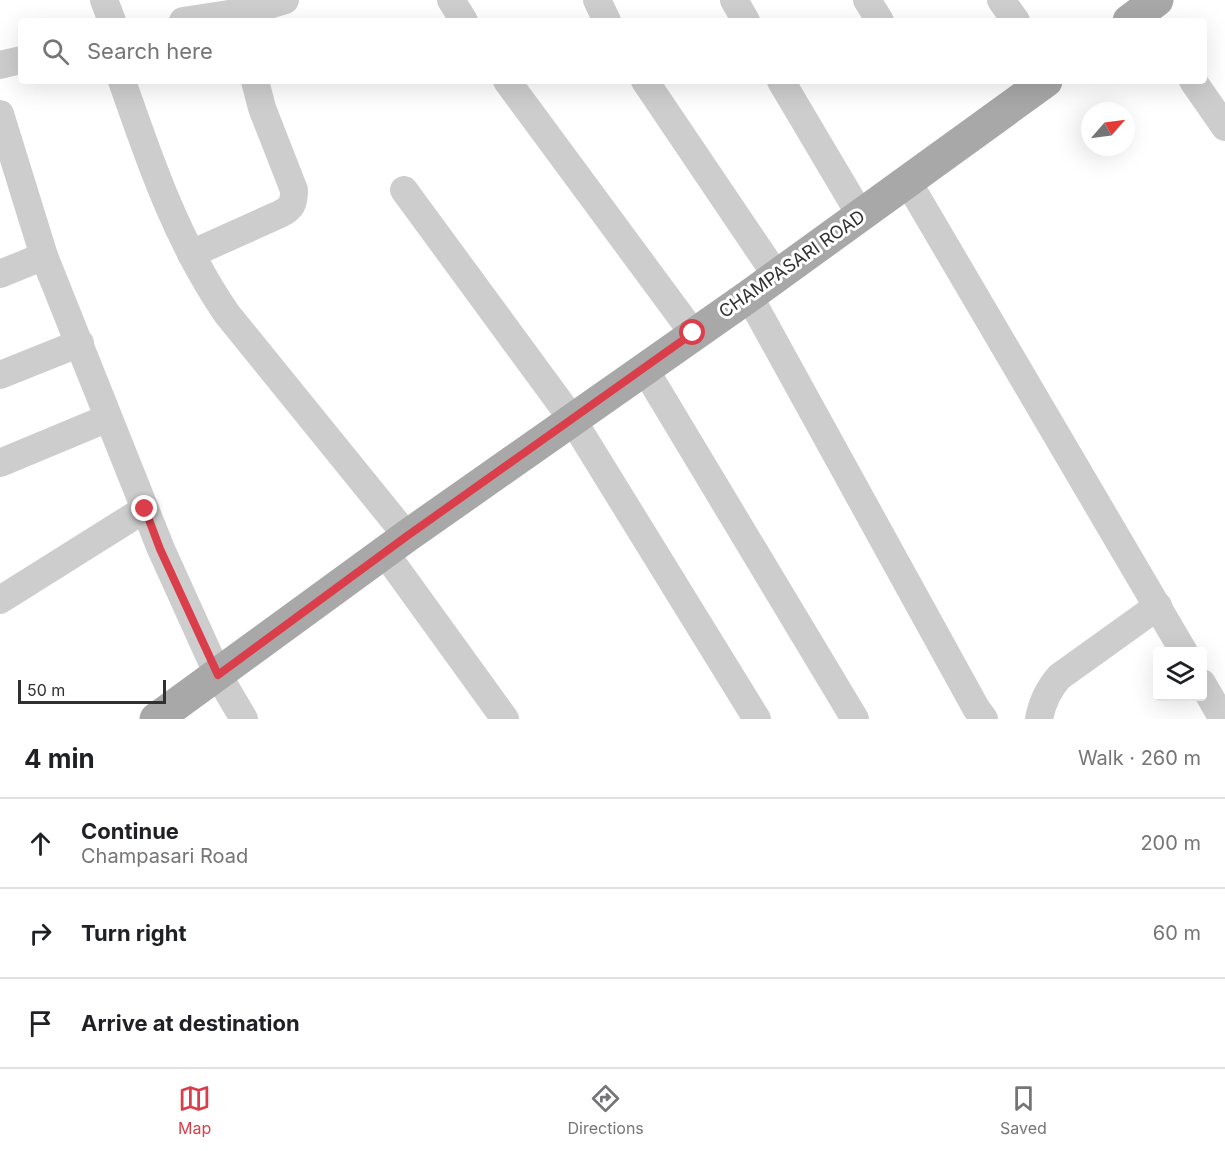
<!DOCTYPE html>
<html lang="en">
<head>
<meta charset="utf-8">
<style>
  body { margin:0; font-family:Inter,sans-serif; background:#f2f2f2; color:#202124 }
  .controls { position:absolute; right:18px; bottom:18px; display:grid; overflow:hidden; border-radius:6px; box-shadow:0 6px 24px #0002 }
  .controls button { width:54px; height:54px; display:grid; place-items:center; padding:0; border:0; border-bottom:2px solid #e0e0e0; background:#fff; color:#202124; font:30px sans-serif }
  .compass { position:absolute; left:1081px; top:102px; width:54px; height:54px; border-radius:50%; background:#fff; box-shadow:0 6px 24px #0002; rotate:62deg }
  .scale { position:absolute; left:18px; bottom:15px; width:148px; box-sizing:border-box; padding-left:6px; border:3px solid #303030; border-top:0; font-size:16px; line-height:21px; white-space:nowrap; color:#303030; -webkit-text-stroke:4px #fff; paint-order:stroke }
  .stop { position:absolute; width:18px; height:18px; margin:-14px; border:4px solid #db3e4b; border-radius:50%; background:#fff }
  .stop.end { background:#db3e4b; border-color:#fff; box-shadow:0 2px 6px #0008 }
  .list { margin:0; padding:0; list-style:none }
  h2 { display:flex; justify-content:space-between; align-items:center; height:78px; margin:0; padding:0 24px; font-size:26px }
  h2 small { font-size:20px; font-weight:400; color:#757577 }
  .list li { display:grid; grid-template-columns:39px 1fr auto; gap:18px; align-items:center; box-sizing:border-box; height:90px; padding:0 24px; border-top:2px solid #e0e0e0 }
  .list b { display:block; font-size:22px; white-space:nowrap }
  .list p { margin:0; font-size:20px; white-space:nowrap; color:#757577 }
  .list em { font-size:20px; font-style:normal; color:#757577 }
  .icon { flex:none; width:33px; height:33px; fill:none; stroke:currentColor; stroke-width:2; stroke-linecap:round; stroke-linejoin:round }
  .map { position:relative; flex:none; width:1225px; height:719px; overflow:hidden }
  .search { position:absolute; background:#fff; box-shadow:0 6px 24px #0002; left:18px; right:18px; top:18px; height:66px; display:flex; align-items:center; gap:15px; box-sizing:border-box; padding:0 21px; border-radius:6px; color:#757577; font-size:22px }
  .sheet { height:348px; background:#fff }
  nav { display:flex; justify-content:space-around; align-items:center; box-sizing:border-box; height:84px; border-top:2px solid #e0e0e0; background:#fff; font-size:16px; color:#757577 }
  nav a { display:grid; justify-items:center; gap:3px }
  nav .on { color:#db3e4b }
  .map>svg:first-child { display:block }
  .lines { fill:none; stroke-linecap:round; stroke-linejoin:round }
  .minor { stroke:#cdcdcd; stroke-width:28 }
  .major { stroke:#a8a8a8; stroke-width:33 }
  .route { stroke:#db3e4b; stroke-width:8 }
  .labels { text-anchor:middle; stroke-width:6; stroke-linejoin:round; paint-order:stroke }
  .street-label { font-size:18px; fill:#303030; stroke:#fff }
</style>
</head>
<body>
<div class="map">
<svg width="1225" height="719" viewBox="0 0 1225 719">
  <rect width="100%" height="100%" fill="#fff"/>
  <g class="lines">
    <g class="minor">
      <path d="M104,0L112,21"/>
      <path d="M451,0L464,21"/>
      <path d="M597,0L607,21"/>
      <path d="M734,0L746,21"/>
      <path d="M867,0L880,21"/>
      <path d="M1001,0L1016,21"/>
      <path d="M183,21L249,11L285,0"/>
      <path d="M0,65L21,60"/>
      <path d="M122,81C150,162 178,243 227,314L407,536"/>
      <path d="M507,81L693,333"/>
      <path d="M645,81L776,275"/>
      <path d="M781,81L861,216"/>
      <path d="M1193,81L1225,127"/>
      <path d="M0,114L44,256L161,549L218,675L244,719"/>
      <path d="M908,182L1184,652"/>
      <path d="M404,190L572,419L757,719"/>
      <path d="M191,254L280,214C292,208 294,203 294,190L262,108L255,81"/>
      <path d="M0,274L44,256"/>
      <path d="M749,296L976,708L984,719"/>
      <path d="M644,368L855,719"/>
      <path d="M0,375L80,343"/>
      <path d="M0,463L108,418"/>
      <path d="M385,553L505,719"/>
      <path d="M0,600L145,509"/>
      <path d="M1202,683L1223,719"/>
      <path d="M1039,719C1042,702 1048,690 1059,677L1158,606"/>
    </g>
    <g class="major">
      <path d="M1129,21L1157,0"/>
      <path d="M156,719L407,536L749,296L1046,81"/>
    </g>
  </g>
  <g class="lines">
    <path class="route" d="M145,509L160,549L218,675L407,536L693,333"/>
  </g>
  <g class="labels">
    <g class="street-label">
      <text transform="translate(792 264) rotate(-35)" y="6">CHAMPASARI ROAD</text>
    </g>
  </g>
</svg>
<div class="controls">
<button><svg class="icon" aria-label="layers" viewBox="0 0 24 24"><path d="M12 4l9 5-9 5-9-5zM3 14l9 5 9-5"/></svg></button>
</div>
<svg class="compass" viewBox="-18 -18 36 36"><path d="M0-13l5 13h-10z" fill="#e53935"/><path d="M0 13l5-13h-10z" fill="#757577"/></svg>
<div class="scale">50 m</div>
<div class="stop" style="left:693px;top:333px"></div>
<div class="stop end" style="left:145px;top:509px"></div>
<div class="search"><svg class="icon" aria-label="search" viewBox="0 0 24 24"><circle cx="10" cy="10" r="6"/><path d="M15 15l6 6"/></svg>Search here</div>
</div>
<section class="sheet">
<h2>4 min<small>Walk · 260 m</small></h2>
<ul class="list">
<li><svg class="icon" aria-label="ahead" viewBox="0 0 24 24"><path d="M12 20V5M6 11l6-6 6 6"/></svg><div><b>Continue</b><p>Champasari Road</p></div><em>200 m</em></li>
<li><svg class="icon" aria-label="right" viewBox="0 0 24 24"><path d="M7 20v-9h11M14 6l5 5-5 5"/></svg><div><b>Turn right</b></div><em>60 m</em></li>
<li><svg class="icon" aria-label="arrive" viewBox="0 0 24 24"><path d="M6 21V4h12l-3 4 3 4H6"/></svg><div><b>Arrive at destination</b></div></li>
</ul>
</section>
<nav>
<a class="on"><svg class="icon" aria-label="map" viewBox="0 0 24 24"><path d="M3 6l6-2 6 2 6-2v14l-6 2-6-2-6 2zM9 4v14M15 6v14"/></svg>Map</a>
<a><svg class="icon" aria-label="directions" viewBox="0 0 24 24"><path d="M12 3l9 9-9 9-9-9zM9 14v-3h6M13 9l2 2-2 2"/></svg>Directions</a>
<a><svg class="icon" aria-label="saved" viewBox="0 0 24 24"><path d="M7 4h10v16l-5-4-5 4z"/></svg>Saved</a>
</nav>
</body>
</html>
